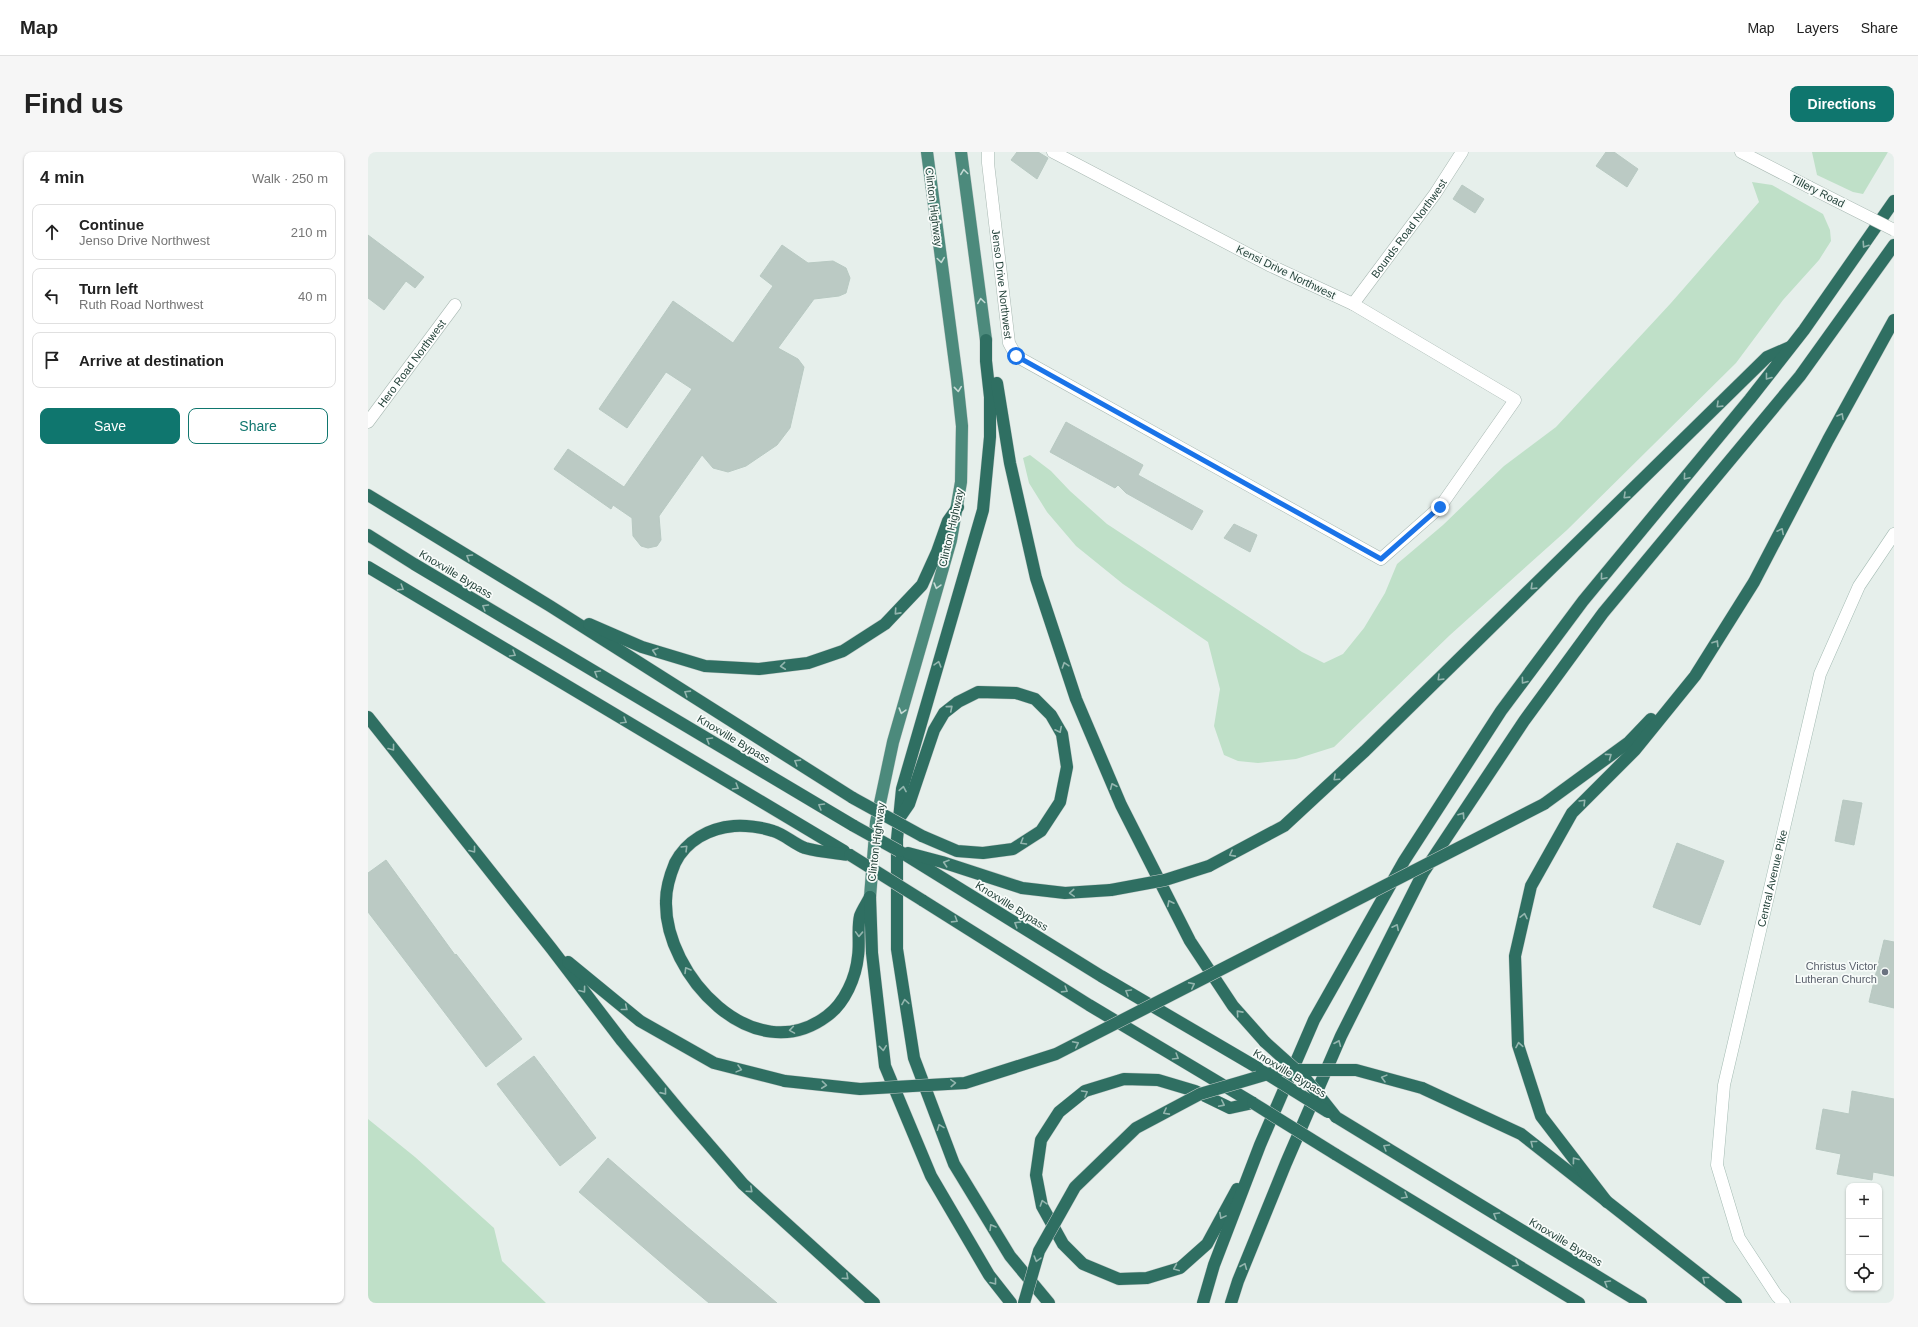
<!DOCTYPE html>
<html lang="en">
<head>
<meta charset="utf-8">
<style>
  body { margin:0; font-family:Helvetica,sans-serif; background:#f6f6f6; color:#222 }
  .controls { position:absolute; right:12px; bottom:12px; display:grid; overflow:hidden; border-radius:8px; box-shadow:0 1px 3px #0004 }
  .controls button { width:36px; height:36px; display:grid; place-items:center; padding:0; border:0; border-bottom:1px solid #e0e0e0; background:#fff; color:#222; font:20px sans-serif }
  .stop { position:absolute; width:12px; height:12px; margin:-9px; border:3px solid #1a73e8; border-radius:50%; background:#fff }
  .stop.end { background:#1a73e8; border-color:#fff; box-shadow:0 1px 4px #0008 }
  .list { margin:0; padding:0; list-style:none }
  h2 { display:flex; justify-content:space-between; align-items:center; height:52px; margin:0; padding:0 16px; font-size:17px }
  h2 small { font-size:13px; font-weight:400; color:#767676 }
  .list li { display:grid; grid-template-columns:26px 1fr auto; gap:12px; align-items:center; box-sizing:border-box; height:56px; margin:0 8px 8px; padding:0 8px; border:1px solid #e0e0e0; border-radius:8px }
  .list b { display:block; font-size:15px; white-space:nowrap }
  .list p { margin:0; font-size:13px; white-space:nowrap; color:#767676 }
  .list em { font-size:13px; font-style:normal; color:#767676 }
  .actions { display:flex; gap:8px; padding:12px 16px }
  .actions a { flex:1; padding:9px 0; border:1px solid #0f766e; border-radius:8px; text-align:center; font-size:14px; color:#0f766e }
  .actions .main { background:#0f766e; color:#fff }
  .icon { flex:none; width:22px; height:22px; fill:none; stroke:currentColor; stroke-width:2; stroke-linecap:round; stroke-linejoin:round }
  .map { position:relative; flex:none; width:1526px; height:1151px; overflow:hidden; border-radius:8px }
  header { display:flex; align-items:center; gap:24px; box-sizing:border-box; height:56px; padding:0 20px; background:#fff; border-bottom:1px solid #e0e0e0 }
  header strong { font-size:19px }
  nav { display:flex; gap:22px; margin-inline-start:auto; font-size:14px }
  .intro { display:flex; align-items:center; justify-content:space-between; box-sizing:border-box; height:96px; padding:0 24px }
  h1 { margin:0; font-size:28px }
  .button { padding:10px 18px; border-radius:8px; background:#0f766e; color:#fff; font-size:14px; font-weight:700 }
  main { display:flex; gap:24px; padding:0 24px }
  aside { flex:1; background:#fff; border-radius:8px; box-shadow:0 1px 3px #0004 }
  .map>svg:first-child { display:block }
  .green { fill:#bfe0c8 }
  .building { fill:#bbcac4; stroke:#b8c9c2 }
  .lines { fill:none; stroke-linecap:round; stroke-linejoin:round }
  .minor-casing { stroke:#a8b8b2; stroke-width:13 }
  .tertiary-casing { stroke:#a8b8b2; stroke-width:13 }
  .secondary-casing { stroke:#a4bbb3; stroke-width:13 }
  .trunk-casing { stroke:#c2cac8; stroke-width:13 }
  .motorway-casing { stroke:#c2cac8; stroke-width:13 }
  .minor { stroke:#fff; stroke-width:12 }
  .tertiary { stroke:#fff; stroke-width:12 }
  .secondary { stroke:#fff; stroke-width:12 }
  .trunk { stroke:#4c8a7c; stroke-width:12 }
  .motorway { stroke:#2f6f62; stroke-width:12 }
  .tertiary-bridge-casing { stroke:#a8b8b2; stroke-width:13; stroke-linecap:butt }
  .motorway-bridge-casing { stroke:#c2cac8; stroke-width:13; stroke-linecap:butt }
  .tertiary-bridge { stroke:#fff; stroke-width:12 }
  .motorway-bridge { stroke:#2f6f62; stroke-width:12 }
  .oneway { stroke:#c4d9d4 }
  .oneway2 { stroke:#93b5ae }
  .route { stroke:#1a73e8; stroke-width:5 }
  .worship-dot { fill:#6b7280; stroke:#f7fbf9; stroke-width:1.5 }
  .labels { text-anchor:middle; stroke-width:3.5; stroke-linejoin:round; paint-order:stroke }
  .street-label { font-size:11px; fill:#24423a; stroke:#f7fbf9 }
  .worship-label { font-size:11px; fill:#5b616d; stroke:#f7fbf9; text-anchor:end }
</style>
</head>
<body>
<header>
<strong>Map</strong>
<nav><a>Map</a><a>Layers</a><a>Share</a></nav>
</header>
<div class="intro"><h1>Find us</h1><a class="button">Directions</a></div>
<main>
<aside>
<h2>4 min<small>Walk · 250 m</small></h2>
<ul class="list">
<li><svg class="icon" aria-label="ahead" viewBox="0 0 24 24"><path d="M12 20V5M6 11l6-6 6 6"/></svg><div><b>Continue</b><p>Jenso Drive Northwest</p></div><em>210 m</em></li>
<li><svg class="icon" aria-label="left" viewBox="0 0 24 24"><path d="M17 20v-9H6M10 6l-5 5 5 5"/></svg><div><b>Turn left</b><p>Ruth Road Northwest</p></div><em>40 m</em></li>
<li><svg class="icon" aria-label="arrive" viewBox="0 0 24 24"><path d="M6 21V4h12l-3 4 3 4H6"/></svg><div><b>Arrive at destination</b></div></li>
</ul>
<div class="actions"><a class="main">Save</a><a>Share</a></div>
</aside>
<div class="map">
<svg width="1526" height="1151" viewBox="0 0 1526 1151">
  <rect width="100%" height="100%" fill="#e6efeb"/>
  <g class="green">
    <path d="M1444,0H1520L1495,42L1485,40L1449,23Z"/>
    <path d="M1384,30L1404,33L1455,62L1462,78L1463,89L1451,108L1415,148L1368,211L1199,378L1082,483L966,595L928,607L890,611L870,609L856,603L846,574L852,537L840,490L755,432L708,394L679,360L661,331L655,306L662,303L683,319L702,339L739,372L934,500L956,511L975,502L996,476L1017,441L1029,412L1075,373L1136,314L1188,275L1303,151L1391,50Z"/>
    <path d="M0,967L47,1005L126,1076L134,1109L178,1151H0Z"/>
  </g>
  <g class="building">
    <path d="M649,0H670L680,6L669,27L643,8Z"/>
    <path d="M1238,0H1246L1270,17L1259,35L1228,14Z"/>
    <path d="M1094,33L1116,47L1107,61L1085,47Z"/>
    <path d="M0,83L56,125L47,136L38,129L16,158L0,146Z"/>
    <path d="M414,93L440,111L465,109L478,116L482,126L478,141L471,144L446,147L410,196L430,207L436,215L422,276L409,293L378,314L360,320L345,316L334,303L291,364L293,388L289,394L280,396L273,394L265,384L264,366L245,353L243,357L186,317L200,297L256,335L324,237L298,220L259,276L231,257L305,149L365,191L405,134L392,124Z"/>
    <path d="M698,270L775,313L770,323L835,359L824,378L758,341L750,333L747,336L682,300Z"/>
    <path d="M866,372L889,383L882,400L856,386Z"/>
    <path d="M1475,648L1494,651L1486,693L1467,689Z"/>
    <path d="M1309,691L1356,709L1332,773L1285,755Z"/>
    <path d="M18,708L87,803L88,802L154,887L118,915L0,760V721Z"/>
    <path d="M1516,788L1526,790V856L1501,850Z"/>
    <path d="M166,904L228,986L192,1014L129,932Z"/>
    <path d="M1484,939L1526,947V1024L1505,1020L1504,1028L1469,1022L1473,1002L1448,997L1455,957L1481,962Z"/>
    <path d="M240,1006L318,1074L409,1151H341L304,1120L211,1040Z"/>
  </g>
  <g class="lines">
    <defs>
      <g id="minor">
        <path id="s1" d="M620,0V11L641,191L648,204L1013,407L1072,355L1147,248L985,152L901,113L685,0"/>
        <path id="s2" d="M985,152L1067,42L1094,0"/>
        <path id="s3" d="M0,270L87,153"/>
      </g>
      <path id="tertiary" d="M1373,0L1441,35"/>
      <g id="secondary">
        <path id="s4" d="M1416,1151L1409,1144L1371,1086L1349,1013L1356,933L1452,522L1491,434L1526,382"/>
      </g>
      <g id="trunk">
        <path d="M593,0L618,188"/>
        <path d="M502,745L508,670L525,590L583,388L593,330L594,274L589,227L559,0"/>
      </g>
      <g id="motorway">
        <path d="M618,188V209L622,245V285L615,358L534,637L529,687V797L546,906L586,1012L642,1104L681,1151"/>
        <path d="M629,231L642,311L668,426L708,547L753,653L822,789L865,854L897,890"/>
        <path d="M0,343L182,454L485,646"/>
        <path d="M0,383L46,412L486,674"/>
        <path d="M0,415L476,699"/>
        <path d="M221,472L274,495L337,514L391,517L440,511L475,499L517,472L554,433L569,400L580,369L590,355"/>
        <path d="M0,565L183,796L254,889L312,959L375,1032L506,1151"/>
        <path d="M1176,652L1261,590L1283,567"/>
        <path d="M532,665L541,652L566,578L576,561L590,550L610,540L648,541L667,547L683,563L694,582L699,615L692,650L673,679L645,697L615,701L589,699L554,684"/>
        <path d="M531,699L733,824L890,916"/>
        <path d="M540,701L574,710L654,736L697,741L743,738"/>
        <path d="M482,703C468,701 451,700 437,696C426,692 416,682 405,679C394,675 376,673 366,674C341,676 318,689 307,711C302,723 298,736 298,749C296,823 386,919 459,864C477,851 488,825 490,804C492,791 489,776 492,764C494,758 499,751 502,745"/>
        <path d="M841,714L916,674L997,599L1399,205L1422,195"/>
        <path d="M502,745L504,801L517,914L563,1024L621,1123L643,1151"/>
        <path d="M554,748L721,853L885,951"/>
        <path d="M200,810L272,869L346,911L417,929"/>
        <path d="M1054,936L1153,982L1368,1151"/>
        <path d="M968,965L1273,1151"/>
        <path d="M967,1002L1211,1151"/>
        <path d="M869,1037L839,1092L812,1116L779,1126L751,1127L715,1112L695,1092L674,1054L668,1023L673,988L691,960L717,939L756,927L790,928L827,939L862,956L885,951"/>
        <path d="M1239,1050L1173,964L1150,893L1147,804L1163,734L1204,661L1267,598L1327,524L1386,430L1460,288L1526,168"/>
        <path d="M835,1151L846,1113L892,993L946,868L1036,709L1133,559L1215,449L1382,247L1436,178L1526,49"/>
        <path d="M863,1151L870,1129L918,1011L973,884L1055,721L1156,569L1235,461L1432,224L1526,93"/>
      </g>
    </defs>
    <use href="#minor" class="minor-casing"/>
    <use href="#tertiary" class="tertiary-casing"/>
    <use href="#secondary" class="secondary-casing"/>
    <use href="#trunk" class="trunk-casing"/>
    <use href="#motorway" class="motorway-casing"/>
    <use href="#minor" class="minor"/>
    <use href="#tertiary" class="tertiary"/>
    <use href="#secondary" class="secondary"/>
    <use href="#trunk" class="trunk"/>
    <use href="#motorway" class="motorway"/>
    <defs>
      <path id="tertiary-bridge" d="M1441,35L1526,78"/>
      <g id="motorway-bridge">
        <path d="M485,646L554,684"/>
        <path d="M486,674L531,699"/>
        <path d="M482,703L554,748"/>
        <path d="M743,738L797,728L841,714"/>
        <path d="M897,890L937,926L968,965"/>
        <path d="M894,919L960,960"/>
        <path d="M417,929L492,937L597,931L688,902L1176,652"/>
        <path d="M885,951L967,1002"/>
        <path d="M656,1151L671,1099L707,1035L768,976L832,942L913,918H988L1054,936"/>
      </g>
    </defs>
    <use href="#tertiary-bridge" class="tertiary-bridge-casing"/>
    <use href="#motorway-bridge" class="motorway-bridge-casing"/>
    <use href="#tertiary-bridge" class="tertiary-bridge"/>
    <use href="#motorway-bridge" class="motorway-bridge"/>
  </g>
  <defs><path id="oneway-chevron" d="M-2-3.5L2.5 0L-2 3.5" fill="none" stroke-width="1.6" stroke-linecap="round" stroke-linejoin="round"/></defs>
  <g class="oneway">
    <use href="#oneway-chevron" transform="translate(596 20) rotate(-98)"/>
    <use href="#oneway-chevron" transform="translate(573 108) rotate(82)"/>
    <use href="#oneway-chevron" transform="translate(613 149) rotate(-98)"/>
    <use href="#oneway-chevron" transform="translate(590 237) rotate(84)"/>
    <use href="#oneway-chevron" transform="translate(569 434) rotate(106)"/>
    <use href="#oneway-chevron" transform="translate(534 559) rotate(106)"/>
  </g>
  <g class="oneway2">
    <use href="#oneway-chevron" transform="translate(1497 93) rotate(124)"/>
    <use href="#oneway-chevron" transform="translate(1400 225) rotate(128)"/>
    <use href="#oneway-chevron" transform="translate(1351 253) rotate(136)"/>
    <use href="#oneway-chevron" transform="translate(1473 264) rotate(-61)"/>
    <use href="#oneway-chevron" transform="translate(1318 325) rotate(130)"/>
    <use href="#oneway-chevron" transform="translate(1258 344) rotate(136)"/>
    <use href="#oneway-chevron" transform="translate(1413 379) rotate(-63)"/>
    <use href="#oneway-chevron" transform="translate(101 405) rotate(-149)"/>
    <use href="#oneway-chevron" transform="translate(1235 425) rotate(130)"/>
    <use href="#oneway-chevron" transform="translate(1165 435) rotate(136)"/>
    <use href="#oneway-chevron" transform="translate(33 436) rotate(32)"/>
    <use href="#oneway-chevron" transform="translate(117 455) rotate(-149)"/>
    <use href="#oneway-chevron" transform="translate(529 460) rotate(132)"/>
    <use href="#oneway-chevron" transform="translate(1348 491) rotate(-58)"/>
    <use href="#oneway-chevron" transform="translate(287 499) rotate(-163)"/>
    <use href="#oneway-chevron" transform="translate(145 502) rotate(31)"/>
    <use href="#oneway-chevron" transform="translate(570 512) rotate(-74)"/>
    <use href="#oneway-chevron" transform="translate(697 513) rotate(-108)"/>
    <use href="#oneway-chevron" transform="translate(415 514) rotate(174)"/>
    <use href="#oneway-chevron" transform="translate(229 521) rotate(-149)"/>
    <use href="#oneway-chevron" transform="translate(1072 526) rotate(136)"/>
    <use href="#oneway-chevron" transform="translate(1156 529) rotate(127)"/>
    <use href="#oneway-chevron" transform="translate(319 541) rotate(-148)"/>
    <use href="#oneway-chevron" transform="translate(582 556) rotate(-40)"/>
    <use href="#oneway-chevron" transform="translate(256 569) rotate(31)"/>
    <use href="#oneway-chevron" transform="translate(691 578) rotate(63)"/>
    <use href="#oneway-chevron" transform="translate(341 588) rotate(-149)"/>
    <use href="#oneway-chevron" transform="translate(24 596) rotate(52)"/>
    <use href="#oneway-chevron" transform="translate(1241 604) rotate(-36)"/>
    <use href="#oneway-chevron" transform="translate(429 610) rotate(-148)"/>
    <use href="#oneway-chevron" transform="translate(968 626) rotate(137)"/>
    <use href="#oneway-chevron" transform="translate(745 634) rotate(-113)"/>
    <use href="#oneway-chevron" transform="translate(368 635) rotate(31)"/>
    <use href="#oneway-chevron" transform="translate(535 637) rotate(-80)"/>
    <use href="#oneway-chevron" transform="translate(1215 650) rotate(-45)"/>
    <use href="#oneway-chevron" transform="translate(453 654) rotate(-149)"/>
    <use href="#oneway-chevron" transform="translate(1094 663) rotate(-56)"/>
    <use href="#oneway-chevron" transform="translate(655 690) rotate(149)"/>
    <use href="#oneway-chevron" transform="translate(317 696) rotate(-45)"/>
    <use href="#oneway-chevron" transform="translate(105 698) rotate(52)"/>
    <use href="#oneway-chevron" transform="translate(864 702) rotate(152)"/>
    <use href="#oneway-chevron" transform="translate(578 711) rotate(-162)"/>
    <use href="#oneway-chevron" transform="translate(704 741) rotate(176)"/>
    <use href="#oneway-chevron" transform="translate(802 751) rotate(-117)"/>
    <use href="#oneway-chevron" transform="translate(1156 764) rotate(-78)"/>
    <use href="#oneway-chevron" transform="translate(587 768) rotate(32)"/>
    <use href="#oneway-chevron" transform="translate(649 772) rotate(-148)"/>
    <use href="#oneway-chevron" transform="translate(1028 775) rotate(-63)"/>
    <use href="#oneway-chevron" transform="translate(491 782) rotate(92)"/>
    <use href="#oneway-chevron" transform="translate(319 818) rotate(-121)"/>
    <use href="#oneway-chevron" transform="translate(824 833) rotate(-27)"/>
    <use href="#oneway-chevron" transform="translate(215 838) rotate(53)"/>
    <use href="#oneway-chevron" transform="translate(697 838) rotate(32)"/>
    <use href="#oneway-chevron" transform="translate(760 840) rotate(-150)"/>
    <use href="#oneway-chevron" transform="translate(537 850) rotate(-99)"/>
    <use href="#oneway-chevron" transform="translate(257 856) rotate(39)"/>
    <use href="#oneway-chevron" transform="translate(871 861) rotate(-132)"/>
    <use href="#oneway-chevron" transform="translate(424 878) rotate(171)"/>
    <use href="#oneway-chevron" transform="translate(970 891) rotate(-67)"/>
    <use href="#oneway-chevron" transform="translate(708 892) rotate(-27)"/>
    <use href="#oneway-chevron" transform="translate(1151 893) rotate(-100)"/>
    <use href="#oneway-chevron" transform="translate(515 896) rotate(84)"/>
    <use href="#oneway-chevron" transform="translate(808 905) rotate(31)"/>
    <use href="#oneway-chevron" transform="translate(371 917) rotate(15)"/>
    <use href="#oneway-chevron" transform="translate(1016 926) rotate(-165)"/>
    <use href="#oneway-chevron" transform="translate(585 931) rotate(-3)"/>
    <use href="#oneway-chevron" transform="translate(456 933) rotate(6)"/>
    <use href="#oneway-chevron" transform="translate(296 940) rotate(51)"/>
    <use href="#oneway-chevron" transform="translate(717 941) rotate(-30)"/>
    <use href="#oneway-chevron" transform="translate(854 952) rotate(26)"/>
    <use href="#oneway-chevron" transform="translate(798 960) rotate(152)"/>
    <use href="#oneway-chevron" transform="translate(572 975) rotate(-111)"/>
    <use href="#oneway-chevron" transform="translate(1165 991) rotate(-142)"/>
    <use href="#oneway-chevron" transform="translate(1018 995) rotate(-149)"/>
    <use href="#oneway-chevron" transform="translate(1207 1008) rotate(-127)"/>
    <use href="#oneway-chevron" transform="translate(382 1038) rotate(42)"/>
    <use href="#oneway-chevron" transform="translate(1037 1044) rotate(31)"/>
    <use href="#oneway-chevron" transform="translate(675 1051) rotate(-108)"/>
    <use href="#oneway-chevron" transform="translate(1128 1063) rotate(-149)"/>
    <use href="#oneway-chevron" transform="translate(854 1064) rotate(118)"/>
    <use href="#oneway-chevron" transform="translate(624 1075) rotate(-121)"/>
    <use href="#oneway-chevron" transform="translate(669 1107) rotate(106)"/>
    <use href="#oneway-chevron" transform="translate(1148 1112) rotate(31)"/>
    <use href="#oneway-chevron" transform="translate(876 1114) rotate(-68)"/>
    <use href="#oneway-chevron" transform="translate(808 1116) rotate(157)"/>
    <use href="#oneway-chevron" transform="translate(478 1125) rotate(42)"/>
    <use href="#oneway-chevron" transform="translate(1337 1127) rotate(-142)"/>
    <use href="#oneway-chevron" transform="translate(626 1130) rotate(52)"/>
    <use href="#oneway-chevron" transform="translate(1239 1131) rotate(-149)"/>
  </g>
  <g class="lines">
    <path class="route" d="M648,204L1013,407L1072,355"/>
  </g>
  <circle class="worship-dot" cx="1517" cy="820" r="4"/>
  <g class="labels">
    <g class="street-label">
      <text transform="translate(1450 39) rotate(27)" y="4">Tillery Road</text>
      <text transform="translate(566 55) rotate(83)" y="4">Clinton Highway</text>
      <text dy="4" stroke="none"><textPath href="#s2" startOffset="94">Bounds Road Northwest</textPath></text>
      <text transform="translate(918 120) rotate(26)" y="4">Kensi Drive Northwest</text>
      <text dy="4" stroke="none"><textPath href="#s1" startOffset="133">Jenso Drive Northwest</textPath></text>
      <text dy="4" stroke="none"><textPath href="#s3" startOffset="73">Hero Road Northwest</textPath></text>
      <text transform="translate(583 376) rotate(-77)" y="4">Clinton Highway</text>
      <text transform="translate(88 422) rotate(31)" y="4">Knoxville Bypass</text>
      <text transform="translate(366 587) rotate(31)" y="4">Knoxville Bypass</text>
      <text transform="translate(508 690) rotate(-83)" y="4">Clinton Highway</text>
      <text dy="4" stroke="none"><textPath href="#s4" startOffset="448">Central Avenue Pike</textPath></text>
      <text transform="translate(644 754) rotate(32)" y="4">Knoxville Bypass</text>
      <text transform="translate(922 921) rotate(31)" y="4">Knoxville Bypass</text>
      <text transform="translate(1198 1090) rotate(31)" y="4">Knoxville Bypass</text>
    </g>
    <g class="worship-label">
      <text x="1509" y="818">Christus Victor<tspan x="1509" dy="13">Lutheran Church</tspan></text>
    </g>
  </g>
</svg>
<div class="controls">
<button>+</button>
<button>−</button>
<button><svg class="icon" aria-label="locate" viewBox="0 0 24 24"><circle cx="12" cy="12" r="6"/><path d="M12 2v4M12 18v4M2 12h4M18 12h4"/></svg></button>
</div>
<div class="stop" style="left:648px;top:204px"></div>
<div class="stop end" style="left:1072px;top:355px"></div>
</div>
</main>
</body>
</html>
